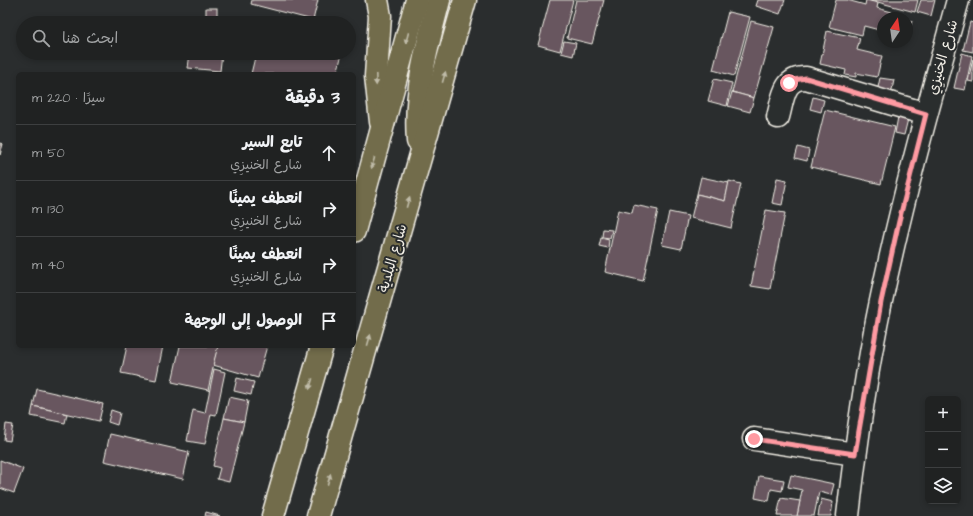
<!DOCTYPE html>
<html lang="ar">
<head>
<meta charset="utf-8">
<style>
  body { margin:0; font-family:"Architects Daughter","Playpen Sans Arabic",sans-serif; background:#2d2f2f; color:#f1f3f6; direction:rtl }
  .controls { position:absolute; right:12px; bottom:12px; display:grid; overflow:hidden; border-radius:6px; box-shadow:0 2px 6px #0003 }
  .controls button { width:36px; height:36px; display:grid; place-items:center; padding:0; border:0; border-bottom:1px solid #3d3f40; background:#202222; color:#f1f3f6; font:20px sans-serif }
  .compass { position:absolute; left:877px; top:12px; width:36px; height:36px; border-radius:50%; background:#202222; box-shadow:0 2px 6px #0003; rotate:13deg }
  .stop { position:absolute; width:12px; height:12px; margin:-9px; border:3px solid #ff9aa2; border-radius:50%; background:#fff }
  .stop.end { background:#ff9aa2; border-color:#fff; box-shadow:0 1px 4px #0008 }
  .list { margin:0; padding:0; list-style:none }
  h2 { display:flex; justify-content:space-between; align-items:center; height:52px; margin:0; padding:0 16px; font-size:17px }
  h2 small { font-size:13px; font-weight:400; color:#a2a4a5 }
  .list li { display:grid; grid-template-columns:26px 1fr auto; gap:12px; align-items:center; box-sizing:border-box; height:56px; padding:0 16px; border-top:1px solid #3d3f40 }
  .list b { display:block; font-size:15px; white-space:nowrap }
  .list p { margin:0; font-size:13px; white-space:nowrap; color:#a2a4a5 }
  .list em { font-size:13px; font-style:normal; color:#a2a4a5 }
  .icon { flex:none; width:22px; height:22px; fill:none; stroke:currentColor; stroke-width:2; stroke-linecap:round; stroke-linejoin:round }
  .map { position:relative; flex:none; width:973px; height:516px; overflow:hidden; direction:ltr }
  .search { position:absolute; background:#202222; box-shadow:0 2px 6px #0003; left:16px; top:16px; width:340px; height:44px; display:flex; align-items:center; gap:10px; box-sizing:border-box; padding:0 14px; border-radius:22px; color:#a2a4a5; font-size:15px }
  .panel { position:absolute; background:#202222; box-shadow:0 2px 6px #0003; left:16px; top:72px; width:340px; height:276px; border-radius:6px; direction:rtl }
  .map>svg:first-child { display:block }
  .building { fill:#67565f; stroke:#f4f1e8 }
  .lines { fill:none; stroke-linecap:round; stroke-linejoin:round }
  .minor-casing { stroke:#f4f1e8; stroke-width:25 }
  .major-casing { stroke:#f4f1e8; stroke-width:25 }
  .minor { stroke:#2a2d2e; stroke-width:22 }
  .major { stroke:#726c4b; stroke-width:22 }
  .oneway { fill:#c0bca9 }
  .route { stroke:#ff9aa2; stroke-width:5 }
  .labels { text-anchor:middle; stroke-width:4; stroke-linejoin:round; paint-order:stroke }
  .street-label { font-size:14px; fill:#f4f1e8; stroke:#2a2d2e }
</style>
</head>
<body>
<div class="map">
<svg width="973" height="516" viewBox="0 0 973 516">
  <rect width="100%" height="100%" fill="#2a2d2e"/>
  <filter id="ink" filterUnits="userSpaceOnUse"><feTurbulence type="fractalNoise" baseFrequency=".025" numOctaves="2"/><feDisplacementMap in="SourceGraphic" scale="8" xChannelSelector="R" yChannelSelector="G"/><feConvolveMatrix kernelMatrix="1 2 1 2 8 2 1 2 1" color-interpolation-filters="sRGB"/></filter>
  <g filter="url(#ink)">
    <g class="building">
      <path d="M252,0H318L313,20L251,4Z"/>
      <path d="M550,0H573L560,51L538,45Z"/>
      <path d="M576,0H604L592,44L567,38Z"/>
      <path d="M758,0H785L780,14L756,6Z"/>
      <path d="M836,0H847L865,5L866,0L878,3L877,8L892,12L890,18H883V31L864,26L862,35L829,27Z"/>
      <path d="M870,0H918L915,12Z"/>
      <path d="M921,0H935L931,16L917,12Z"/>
      <rect x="206" y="8" width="11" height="15"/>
      <path d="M728,12L750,17L734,76L713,70Z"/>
      <path d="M907,19L912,21L908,35L907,34Z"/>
      <path d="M751,21L774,27L754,98L732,92Z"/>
      <path d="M970,22L973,23V52L963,50Z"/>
      <path d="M827,31L860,38L857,50L882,56L877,77L856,73V77L845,75L846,70L820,64Z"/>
      <path d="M564,41L576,43L573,56L561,53Z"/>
      <path d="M190,53H222L220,71L188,68Z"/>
      <path d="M256,53H342L337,74H251Z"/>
      <path d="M962,53L972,56L965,90L954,88Z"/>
      <path d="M973,59V82L968,81Z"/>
      <path d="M880,78L894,80L891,95L877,92Z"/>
      <path d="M714,79L732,83L727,106L708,101Z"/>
      <path d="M732,92L754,98L750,112L728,106Z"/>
      <path d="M813,97L824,100L821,112L810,109Z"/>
      <path d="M825,110L895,127L881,184L811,167Z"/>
      <path d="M898,117L908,119L904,135L895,133Z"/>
      <path d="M0,143L3,144L0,155Z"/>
      <path d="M798,147L809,150L807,161L795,158Z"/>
      <path d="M701,177L729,183L725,201L697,194Z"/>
      <path d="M777,178L787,180L782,205L772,203Z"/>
      <path d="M729,181L741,184L731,228L691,218L697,194L725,201Z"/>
      <path d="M634,205L658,210L643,281L605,272L618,210L632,213Z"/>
      <path d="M766,210L785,213L770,289L751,286Z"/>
      <path d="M669,212L688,216L681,249L662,245Z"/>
      <path d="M603,229L612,230L610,238L602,237Z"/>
      <path d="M601,238L609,240L608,248L599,246Z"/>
      <path d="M127,346H163L156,380L121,373Z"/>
      <path d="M180,346H218L208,390L172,382Z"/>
      <path d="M218,346H267L258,378L213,365Z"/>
      <path d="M214,369L225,372L216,415L211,414L205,444L187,441L193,410L205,413Z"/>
      <path d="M237,378L254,382L251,395L234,391Z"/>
      <path d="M37,389L103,404L99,421L33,406Z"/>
      <path d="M229,397L248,401L244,422L224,418Z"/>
      <path d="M33,406L67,414L65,423L31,416Z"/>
      <path d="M111,410L120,413L117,425L108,422Z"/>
      <path d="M224,418L244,422L229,482L217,479L220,468L213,466Z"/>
      <path d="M6,424L13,425L10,441L4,440Z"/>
      <path d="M110,434L189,452L183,479L104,461Z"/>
      <path d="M0,460L23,469L14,493L0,488Z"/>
      <path d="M791,475L834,484L831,495L819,492L814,516H797L802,490L788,487Z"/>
      <path d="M759,476L784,480L782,491L771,489L769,501L755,498Z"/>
      <path d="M781,498L800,501L797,516H777Z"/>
      <path d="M821,499L833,502L831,516H818Z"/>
      <path d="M206,512L220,516H205Z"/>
    </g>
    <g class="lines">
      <defs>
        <g id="minor">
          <path d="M778,117C783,100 783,77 806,78L926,114"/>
          <path d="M754,439L855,454"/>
          <path d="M848,516C856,444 866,372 881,301C902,200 930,100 958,0"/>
        </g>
        <g id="major">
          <path d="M377,0L380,16L376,76L381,122"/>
          <path d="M418,141C414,93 427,46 439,0"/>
          <path d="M354,231L417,0"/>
          <path d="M273,516L322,346"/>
          <path d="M318,516L465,0"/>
        </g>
      </defs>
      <use href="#minor" class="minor-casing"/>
      <use href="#major" class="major-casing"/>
      <use href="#minor" class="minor"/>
      <use href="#major" class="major"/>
    </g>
    <defs><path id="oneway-solid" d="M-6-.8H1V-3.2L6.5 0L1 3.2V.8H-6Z"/></defs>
    <g class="oneway">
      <use href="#oneway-solid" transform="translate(407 38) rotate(105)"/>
      <use href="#oneway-solid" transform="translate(444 77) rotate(-74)"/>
      <use href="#oneway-solid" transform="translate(376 80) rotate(88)"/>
      <use href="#oneway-solid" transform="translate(373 163) rotate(106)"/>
      <use href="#oneway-solid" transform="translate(408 202) rotate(-74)"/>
      <use href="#oneway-solid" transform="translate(369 340) rotate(-74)"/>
      <use href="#oneway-solid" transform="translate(311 384) rotate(106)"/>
      <use href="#oneway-solid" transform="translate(329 479) rotate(-74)"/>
    </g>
  </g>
  <g class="lines" filter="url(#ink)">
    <path class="route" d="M754,439L855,454L881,302L899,221L926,114L806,78L794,80L789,83"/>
  </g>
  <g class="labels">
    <g class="street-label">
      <text transform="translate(942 57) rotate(-74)" y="5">شارع الخنيزِي</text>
      <text transform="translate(392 258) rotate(-74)" y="5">شارع البلدية</text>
    </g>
  </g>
</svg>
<div class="controls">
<button>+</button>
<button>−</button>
<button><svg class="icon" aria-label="layers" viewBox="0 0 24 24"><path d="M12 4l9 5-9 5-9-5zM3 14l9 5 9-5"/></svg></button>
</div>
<svg class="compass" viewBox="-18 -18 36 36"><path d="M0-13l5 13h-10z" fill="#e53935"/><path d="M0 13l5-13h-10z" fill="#a2a4a5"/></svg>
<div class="stop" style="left:789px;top:83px"></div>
<div class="stop end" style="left:754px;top:439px"></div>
<div class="search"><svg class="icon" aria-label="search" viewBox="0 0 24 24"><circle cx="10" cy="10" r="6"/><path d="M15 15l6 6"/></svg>ابحث هنا</div>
<section class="panel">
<h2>3 دقيقة<small>سيرًا · 220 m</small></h2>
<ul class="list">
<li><svg class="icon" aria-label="ahead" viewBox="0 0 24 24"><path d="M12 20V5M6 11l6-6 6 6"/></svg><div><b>تابع السير</b><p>شارع الخنيزِي</p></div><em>50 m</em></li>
<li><svg class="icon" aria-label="right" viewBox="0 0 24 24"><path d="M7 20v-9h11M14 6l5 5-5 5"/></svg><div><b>انعطف يمينًا</b><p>شارع الخنيزِي</p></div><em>130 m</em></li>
<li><svg class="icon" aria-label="right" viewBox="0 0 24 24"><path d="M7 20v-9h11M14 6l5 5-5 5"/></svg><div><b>انعطف يمينًا</b><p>شارع الخنيزِي</p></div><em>40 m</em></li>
<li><svg class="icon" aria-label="arrive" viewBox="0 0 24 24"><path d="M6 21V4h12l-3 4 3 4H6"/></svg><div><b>الوصول إلى الوجهة</b></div></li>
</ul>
</section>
</div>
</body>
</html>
